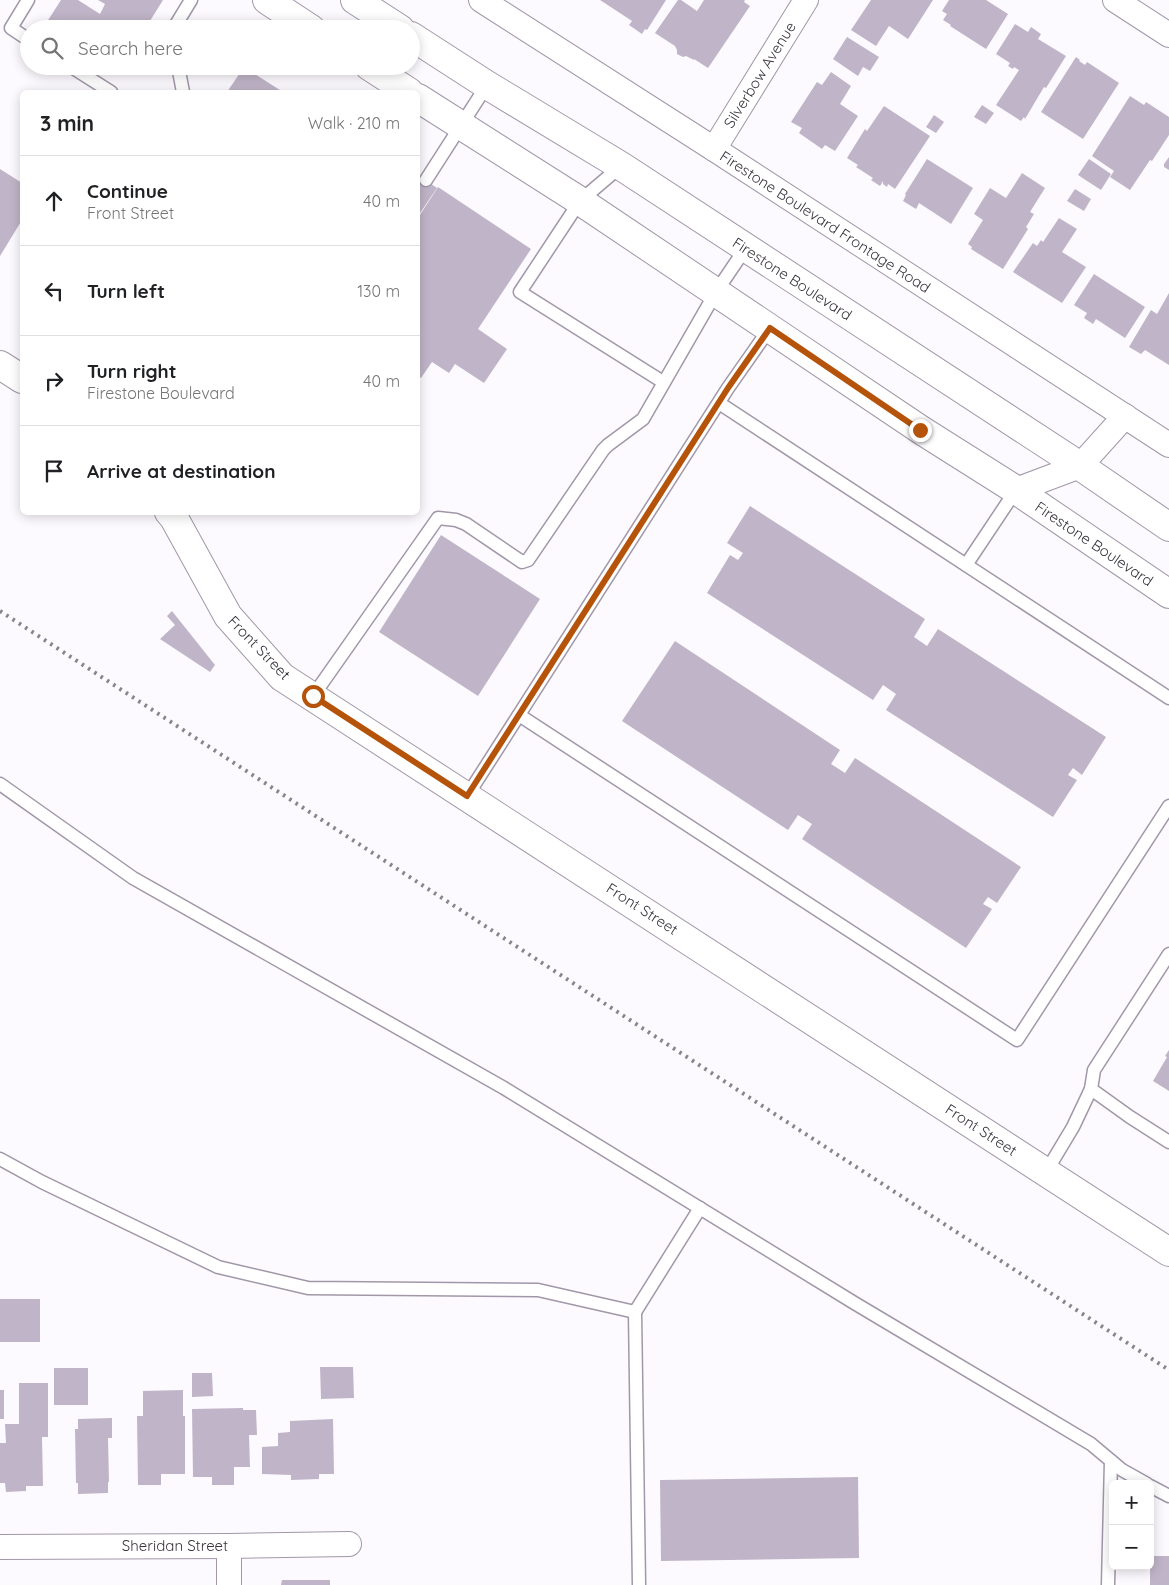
<!DOCTYPE html>
<html lang="en">
<head>
<meta charset="utf-8">
<style>
  body { margin:0; font-family:Quicksand,sans-serif; background:#f6f6f6; color:#202124 }
  .controls { position:absolute; right:15px; bottom:15px; display:grid; overflow:hidden; border-radius:8px; box-shadow:0 2px 12px #0003 }
  .controls button { width:45px; height:45px; display:grid; place-items:center; padding:0; border:0; border-bottom:1px solid #e0e0e0; background:#fff; color:#202124; font:25px sans-serif }
  .stop { position:absolute; width:15px; height:15px; margin:-11px; border:4px solid #b45309; border-radius:50%; background:#fff }
  .stop.end { background:#b45309; border-color:#fff; box-shadow:0 1px 5px #0008 }
  .list { margin:0; padding:0; list-style:none }
  h2 { display:flex; justify-content:space-between; align-items:center; height:65px; margin:0; padding:0 20px; font-size:21px }
  h2 small { font-size:16px; font-weight:400; color:#757577 }
  .list li { display:grid; grid-template-columns:32px 1fr auto; gap:15px; align-items:center; box-sizing:border-box; height:90px; padding:0 20px; border-top:1px solid #e0e0e0 }
  .list b { display:block; font-size:19px; white-space:nowrap }
  .list p { margin:0; font-size:16px; white-space:nowrap; color:#757577 }
  .list em { font-size:16px; font-style:normal; color:#757577 }
  .icon { flex:none; width:28px; height:28px; fill:none; stroke:currentColor; stroke-width:2; stroke-linecap:round; stroke-linejoin:round }
  .map { position:relative; flex:none; width:1169px; height:1585px; overflow:hidden }
  .search { position:absolute; background:#fff; box-shadow:0 2px 12px #0003; left:20px; top:20px; width:400px; height:55px; display:flex; align-items:center; gap:12px; box-sizing:border-box; padding:0 18px; border-radius:28px; color:#757577; font-size:19px }
  .panel { position:absolute; background:#fff; box-shadow:0 2px 12px #0003; left:20px; top:90px; width:400px; height:425px; border-radius:8px }
  .map>svg:first-child { display:block }
  .building { fill:#c0b5c8 }
  .lines { fill:none; stroke-linecap:round; stroke-linejoin:round }
  .service-casing { stroke:#a197a9; stroke-width:15 }
  .minor-casing { stroke:#a197a9; stroke-width:26 }
  .tertiary-casing { stroke:#a197a9; stroke-width:30 }
  .service { stroke:#fff; stroke-width:12 }
  .minor { stroke:#fff; stroke-width:24 }
  .tertiary { stroke:#fff; stroke-width:28 }
  .rail { stroke:#88848b; stroke-width:4; stroke-dasharray:2.5 5; stroke-linecap:butt }
  .route { stroke:#b45309; stroke-width:6 }
  .labels { text-anchor:middle; stroke-width:4; stroke-linejoin:round; paint-order:stroke }
  .street-label { font-size:15px; fill:#39343c; stroke:#fff }
</style>
</head>
<body>
<div class="map">
<svg width="1169" height="1585" viewBox="0 0 1169 1585">
  <rect width="100%" height="100%" fill="#fcfafe"/>
  <g class="building">
    <path d="M61,0H78L100,14L105,4L98,0H163L145,29H45L43,28Z"/>
    <path d="M600,0H666L647,30L645,29L642,34L629,25L632,21Z"/>
    <path d="M678,0H681L697,11L704,0H745L744,2L750,6L708,68L694,59V60L686,56L683,57L677,54V50L675,46L655,33Z"/>
    <path d="M871,0H933L908,39L889,26L876,46L851,30Z"/>
    <path d="M949,0H986L1008,14L986,49L950,26L951,25L943,20L947,14L942,11Z"/>
    <path d="M1015,24L1028,32L1031,27L1041,34L1038,39L1066,56L1046,88L1044,87L1025,119L1024,117L1021,121L996,105L1019,70L1014,67L1013,69L1008,66L1010,63L996,54Z"/>
    <path d="M847,37L879,57L870,71L863,67L858,76L833,59Z"/>
    <path d="M1076,57L1080,60L1079,61L1085,65L1087,62L1119,83L1083,139L1041,112Z"/>
    <path d="M244,67L283,92H227Z"/>
    <path d="M831,72L851,86L840,104L858,116L835,151L825,145L822,149L799,133L802,128L791,122L817,82L822,85Z"/>
    <path d="M1130,96L1144,105L1146,102L1169,117V135L1152,161L1150,160L1130,190L1110,177L1114,171L1092,156Z"/>
    <path d="M982,105L994,113L986,124L974,117Z"/>
    <path d="M884,106L930,136L895,189L888,184L887,187L883,184V181L880,186L871,180L873,178L856,167L858,165L847,158L865,129L867,131Z"/>
    <path d="M934,115L944,122L936,133L926,127Z"/>
    <path d="M1169,157V170L1164,167V164Z"/>
    <path d="M927,159L973,188L951,224L919,203L916,209L903,201L906,195L905,194Z"/>
    <path d="M1089,159L1111,174L1101,190L1078,175Z"/>
    <path d="M0,169L22,183V220L0,256Z"/>
    <path d="M1022,173L1045,188L1030,212L1034,214L1026,227L1028,229L1003,269L971,249L972,247L968,244L983,220L974,214L990,188L1006,198Z"/>
    <path d="M418,175L437,188L418,216Z"/>
    <path d="M438,187L531,249L478,329L507,349L484,383L455,364L449,373L432,362L421,378L418,376V218Z"/>
    <path d="M1075,189L1091,199L1084,211L1067,201Z"/>
    <path d="M1059,218L1077,229L1062,252L1086,267L1062,303L1013,272L1033,243L1037,246L1041,240L1043,242Z"/>
    <path d="M1094,274L1145,307L1125,338L1096,319L1093,324L1084,318L1087,313L1074,305Z"/>
    <path d="M1169,293V365L1145,350L1141,354L1129,347L1151,310L1157,314Z"/>
    <path d="M750,506L925,619L914,637L927,646L938,629L1106,737L1082,775L1073,768L1068,775L1077,780L1053,817L886,710L896,694L883,685L873,700L707,593L730,555L738,560L743,553L727,543Z"/>
    <path d="M441,535L540,599L478,696L379,632Z"/>
    <path d="M172,611L215,665L210,672L160,639L175,625L167,616Z"/>
    <path d="M675,641L840,750L831,764L845,773L855,758L1021,867L997,903L988,897L983,904L992,909L966,948L802,839L812,824L798,815L788,830L622,721Z"/>
    <path d="M1169,1050V1091L1153,1081L1167,1057L1165,1056Z"/>
    <rect x="0" y="1299" width="40" height="43"/>
    <path d="M320,1367H353L354,1398L321,1399Z"/>
    <rect x="54" y="1368" width="34" height="37"/>
    <path d="M192,1373H212L213,1396L192,1397Z"/>
    <path d="M19,1383H48V1437H42L43,1486H26V1491L6,1492L5,1483H0V1443H6L5,1424H19Z"/>
    <rect x="0" y="1390" width="4" height="29"/>
    <path d="M183,1390V1416H185V1474H161V1485H138L137,1416H143V1391Z"/>
    <path d="M243,1408V1410H256L257,1435H249L250,1467H234V1485H212V1477H193L192,1409Z"/>
    <path d="M112,1418V1438H108L109,1482H108V1493L78,1494V1483H76L75,1429H78V1419Z"/>
    <path d="M333,1419L334,1474H319V1479L291,1480V1475L262,1474V1447L278,1446V1433L290,1432V1421Z"/>
    <path d="M858,1477L859,1558L661,1561L660,1480Z"/>
    <rect x="1150" y="1556" width="19" height="29"/>
    <path d="M282,1580H330V1585H281Z"/>
  </g>
  <g class="lines">
    <defs>
      <g id="service">
        <path d="M28,0L11,28L29,40"/>
        <path d="M178,29L177,23L191,0"/>
        <path d="M70,66L111,92"/>
        <path d="M178,66L183,92"/>
        <path d="M621,166L580,201L520,292L663,382"/>
        <path d="M426,180L487,85"/>
        <path d="M719,403L1169,698"/>
        <path d="M966,565L1016,490"/>
        <path d="M313,696L438,518L456,520L466,524L522,562L528,560L603,450L608,445L643,419L716,292L745,249"/>
        <path d="M519,715L1017,1040L1169,806"/>
        <path d="M0,784L133,878L504,1088L856,1304L1091,1444L1122,1470L1147,1484"/>
        <path d="M467,796L728,388L770,328"/>
        <path d="M1091,1089L1130,1117L1169,1142"/>
        <path d="M0,1159L42,1182L218,1267L308,1288L538,1290L635,1312L639,1585"/>
        <path d="M1046,1172L1073,1127L1091,1089L1094,1070L1169,954"/>
        <path d="M635,1312L700,1208"/>
        <path d="M1150,1486L1169,1496"/>
        <path d="M1108,1585L1111,1461"/>
      </g>
      <g id="minor">
        <path d="M481,0L714,149L1169,445"/>
        <path d="M1115,0L1169,35"/>
        <path d="M714,149L806,0"/>
        <path d="M1016,490L1080,466L1125,416"/>
        <path d="M229,1546V1585"/>
        <path d="M0,1547L229,1546L349,1544"/>
      </g>
      <g id="tertiary">
        <path d="M267,0L311,29"/>
        <path d="M355,0L400,29"/>
        <path d="M411,36L487,85L621,166L1080,466L1169,527"/>
        <path d="M369,66L409,92"/>
        <path d="M418,98L580,201L921,430L1016,490L1169,594"/>
        <path d="M0,365L22,379"/>
        <path d="M169,512L174,518L228,616L282,677L1169,1252"/>
      </g>
    </defs>
    <use href="#service" class="service-casing"/>
    <use href="#minor" class="minor-casing"/>
    <use href="#tertiary" class="tertiary-casing"/>
    <use href="#service" class="service"/>
    <use href="#minor" class="minor"/>
    <use href="#tertiary" class="tertiary"/>
    <path class="rail" d="M0,611L1169,1370"/>
  </g>
  <g class="lines">
    <path class="route" d="M313,696L467,796L728,388L770,328L920,430"/>
  </g>
  <g class="labels">
    <g class="street-label">
      <text transform="translate(760 75) rotate(-58)" y="5">Silverbow Avenue</text>
      <text transform="translate(825 222) rotate(33)" y="5">Firestone Boulevard Frontage Road</text>
      <text transform="translate(792 279) rotate(33)" y="5">Firestone Boulevard</text>
      <text transform="translate(1094 544) rotate(34)" y="5">Firestone Boulevard</text>
      <text transform="translate(259 648) rotate(46)" y="5">Front Street</text>
      <text transform="translate(642 909) rotate(33)" y="5">Front Street</text>
      <text transform="translate(981 1130) rotate(33)" y="5">Front Street</text>
      <text x="175" y="1551">Sheridan Street</text>
    </g>
  </g>
</svg>
<div class="controls">
<button>+</button>
<button>−</button>
</div>
<div class="stop" style="left:313px;top:696px"></div>
<div class="stop end" style="left:920px;top:430px"></div>
<div class="search"><svg class="icon" aria-label="search" viewBox="0 0 24 24"><circle cx="10" cy="10" r="6"/><path d="M15 15l6 6"/></svg>Search here</div>
<section class="panel">
<h2>3 min<small>Walk · 210 m</small></h2>
<ul class="list">
<li><svg class="icon" aria-label="ahead" viewBox="0 0 24 24"><path d="M12 20V5M6 11l6-6 6 6"/></svg><div><b>Continue</b><p>Front Street</p></div><em>40 m</em></li>
<li><svg class="icon" aria-label="left" viewBox="0 0 24 24"><path d="M17 20v-9H6M10 6l-5 5 5 5"/></svg><div><b>Turn left</b></div><em>130 m</em></li>
<li><svg class="icon" aria-label="right" viewBox="0 0 24 24"><path d="M7 20v-9h11M14 6l5 5-5 5"/></svg><div><b>Turn right</b><p>Firestone Boulevard</p></div><em>40 m</em></li>
<li><svg class="icon" aria-label="arrive" viewBox="0 0 24 24"><path d="M6 21V4h12l-3 4 3 4H6"/></svg><div><b>Arrive at destination</b></div></li>
</ul>
</section>
</div>
</body>
</html>
